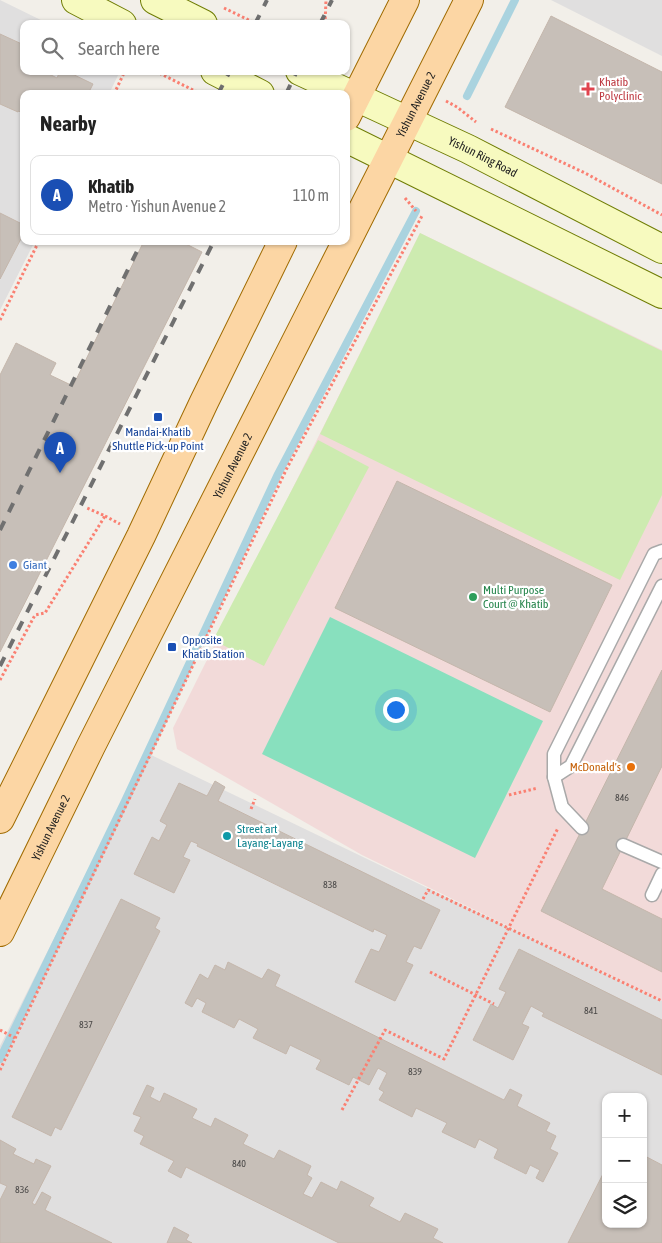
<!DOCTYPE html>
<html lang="en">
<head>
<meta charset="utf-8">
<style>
  body { margin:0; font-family:"Asap Condensed",sans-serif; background:#f2f2f2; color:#222 }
  .controls { position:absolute; right:15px; bottom:15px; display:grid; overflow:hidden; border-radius:10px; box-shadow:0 1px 4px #0004 }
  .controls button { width:45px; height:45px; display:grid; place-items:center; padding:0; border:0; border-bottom:1px solid #e0e0e0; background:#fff; color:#222; font:25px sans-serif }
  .you { position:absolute; left:395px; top:709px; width:18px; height:18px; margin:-12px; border:4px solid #fff; border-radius:50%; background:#1a73e8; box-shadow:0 0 0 8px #1a73e833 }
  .badge { display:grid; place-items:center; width:32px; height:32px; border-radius:50%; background:#d40000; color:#fff; font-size:16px; font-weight:700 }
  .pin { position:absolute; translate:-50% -41px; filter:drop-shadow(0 1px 2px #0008) }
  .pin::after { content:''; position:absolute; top:26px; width:18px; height:15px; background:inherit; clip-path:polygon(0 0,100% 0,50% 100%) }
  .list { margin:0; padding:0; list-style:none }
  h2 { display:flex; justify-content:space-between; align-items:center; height:65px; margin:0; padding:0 20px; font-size:21px }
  h2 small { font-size:16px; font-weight:400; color:#767676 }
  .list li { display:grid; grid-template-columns:32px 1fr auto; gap:15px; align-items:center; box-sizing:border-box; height:80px; margin:0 10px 10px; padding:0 10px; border:1px solid #e0e0e0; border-radius:10px }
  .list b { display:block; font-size:19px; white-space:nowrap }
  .list p { margin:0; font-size:16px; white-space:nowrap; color:#767676 }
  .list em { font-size:16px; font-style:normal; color:#767676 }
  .icon { flex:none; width:28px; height:28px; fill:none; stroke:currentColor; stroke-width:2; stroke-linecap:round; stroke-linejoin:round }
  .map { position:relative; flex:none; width:662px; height:1243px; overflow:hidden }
  .search { position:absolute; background:#fff; box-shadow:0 1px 4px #0004; left:20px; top:20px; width:330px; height:55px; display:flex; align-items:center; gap:12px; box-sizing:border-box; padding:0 18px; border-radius:10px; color:#767676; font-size:19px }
  .panel { position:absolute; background:#fff; box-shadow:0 1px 4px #0004; left:20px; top:90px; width:330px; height:155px; border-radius:10px }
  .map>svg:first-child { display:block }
  .residential { fill:#e0dfdf; fill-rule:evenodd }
  .commercial { fill:#f2dad9 }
  .grass { fill:#cdebb0 }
  .pitch { fill:#88e0be }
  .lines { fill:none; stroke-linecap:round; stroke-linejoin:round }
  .stream { stroke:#aad3df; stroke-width:8 }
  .building { fill:#c7bfb8; stroke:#c4b6ab }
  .lane-casing { stroke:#a9a9a9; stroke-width:15 }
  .secondary-casing { stroke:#707d05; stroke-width:30 }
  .primary-casing { stroke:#a06b00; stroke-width:30 }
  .path { stroke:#fa8072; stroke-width:3; stroke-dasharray:2.5 2.5; stroke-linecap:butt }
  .lane { stroke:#fff; stroke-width:12 }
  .secondary { stroke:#f7fabf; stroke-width:28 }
  .primary { stroke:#fcd6a4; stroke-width:28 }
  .rail { stroke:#707070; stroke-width:4; stroke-dasharray:10 10; stroke-linecap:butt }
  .health-dot { fill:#e0444e; stroke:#fff; stroke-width:2 }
  .transit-dot { fill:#1a4fb4; stroke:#fff; stroke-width:2 }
  .shop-dot { fill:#3f7fe0; stroke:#fff; stroke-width:2 }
  .leisure-dot { fill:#2e9e5b; stroke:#fff; stroke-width:2 }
  .food-dot { fill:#e8710a; stroke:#fff; stroke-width:2 }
  .culture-dot { fill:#0f9aa8; stroke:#fff; stroke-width:2 }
  .labels { text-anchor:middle; stroke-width:4.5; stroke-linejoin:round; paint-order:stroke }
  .number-label { font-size:10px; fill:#4b4948 }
  .health-label { font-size:12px; fill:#be3a42; stroke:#fff; text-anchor:start }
  .street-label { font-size:12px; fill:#222; stroke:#fff }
  .transit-label { font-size:12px; fill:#164399; stroke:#fff }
  .shop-label { font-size:12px; fill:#366cbe; stroke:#fff; text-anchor:start }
  .leisure-label { font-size:12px; fill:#27864d; stroke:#fff; text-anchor:start }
  .food-label { font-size:12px; fill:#c56008; stroke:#fff; text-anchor:end }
  .culture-label { font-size:12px; fill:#0d838f; stroke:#fff; text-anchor:start }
</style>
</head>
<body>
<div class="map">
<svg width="662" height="1243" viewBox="0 0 662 1243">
  <rect width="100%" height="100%" fill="#f2efe9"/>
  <g class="residential">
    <path d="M0,0L49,24H24V71H120L109,94H24V241H35L0,310Z"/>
    <path d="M551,0H662V56Z"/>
    <path d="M147,753L662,1001V1243H0V1046ZM606,1097H643V1224H606Z"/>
  </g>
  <path class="commercial" d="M420,233L662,350V1001L362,855L177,749L173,728Z"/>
  <g class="grass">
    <path d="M420,233L662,351V495L620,580L320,434Z"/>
    <path d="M318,440L369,467L264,666L213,640Z"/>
  </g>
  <path class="pitch" d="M330,617L543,721L475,858L262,754Z"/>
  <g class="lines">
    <g class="stream">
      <path d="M467,96L515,0"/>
      <path d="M0,1059L125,801L278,474L416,211"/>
    </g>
  </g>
  <g class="building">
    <path d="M551,16L662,72V184L505,107Z"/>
    <path d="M0,34L24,45V71H50L49,74L57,78L60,71H66L93,84L88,94H24V113L18,111V112L0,104Z"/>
    <path d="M0,213L24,225V233L0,279Z"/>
    <path d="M144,241H180L202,252L0,652V375L16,343L56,363L50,375L73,386Z"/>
    <path d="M397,481L612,585L550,712L335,608Z"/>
    <path d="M662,670V766L602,889L662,919V972L541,911Z"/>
    <path d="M215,781L225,787L218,801L440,910L421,949L414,946L406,962L413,965L395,1001L355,982L371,949L379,952L387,935L374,929L373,932L197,846L198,844L191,841L183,857L190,860L174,893L134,874L152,837L159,841L167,825L160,821L179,783L207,796Z"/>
    <path d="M121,899L160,918L155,928L160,931L61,1130L55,1127L51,1136L12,1117Z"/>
    <path d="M519,949L662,1020V1075L542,1016L544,1013L531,1006L522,1024L529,1027L513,1060L473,1040L491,1004L498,1008L506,992L499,989Z"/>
    <path d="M228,962L262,979L268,969L280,975L275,986L504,1100L510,1089L522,1095L517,1106L550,1123L546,1131L556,1136L550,1149L558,1153L543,1182L536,1178L540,1170L530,1165L526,1174L494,1158L498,1149L479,1139L475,1148L442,1132L447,1123L416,1108L412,1117L379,1100L384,1092L379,1089L387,1073L378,1068L369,1085L353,1077L349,1085L316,1069L321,1060L290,1045L286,1054L253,1038L258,1029L239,1019L234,1028L202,1012L206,1003L197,998L192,1007L185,1003L200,974L208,979L215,965L225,970Z"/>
    <path d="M147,1085L154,1088L150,1097L160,1102L164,1093L197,1109L192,1118L211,1127L215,1118L248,1135L243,1144L274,1159L279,1150L311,1166L307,1175L312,1178L303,1194L312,1198L321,1182L337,1190L341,1181L374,1198L369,1206L400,1222L405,1213L438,1229L433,1238L443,1243H339L186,1167L181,1178L168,1171L174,1161L140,1144L144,1136L134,1131L141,1117L133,1114Z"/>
    <path d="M0,1140L16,1149L13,1154L34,1164L36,1159L51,1166L32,1203L35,1205L42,1192L51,1197L45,1210L112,1243H0V1200L7,1186L0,1183Z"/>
    <path d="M643,1155L662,1165V1243H568L606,1168V1224H643Z"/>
    <path d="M174,1227L189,1235L186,1240L192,1243H167Z"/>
  </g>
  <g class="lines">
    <defs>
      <g id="lane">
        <path d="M554,777L571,766L662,586"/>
        <path d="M582,828L562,807L554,777V754L654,554L662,551"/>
        <path d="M623,845L662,862"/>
        <path d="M652,895L662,874"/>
      </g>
      <g id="secondary">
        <path d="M76,0L122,24"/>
        <path d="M155,0L203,24"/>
        <path d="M215,71L260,94"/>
        <path id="s1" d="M300,71L468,149L662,249"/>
        <path d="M346,138L662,294"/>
      </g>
      <g id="primary">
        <path d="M346,117L405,0"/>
        <path d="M0,819L141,536L204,402L283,241"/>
        <path id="s2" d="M0,932L91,746L469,0"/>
      </g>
    </defs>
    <use href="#lane" class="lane-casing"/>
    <use href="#secondary" class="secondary-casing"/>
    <use href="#primary" class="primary-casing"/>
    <g class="path">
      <path d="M224,8L257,24"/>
      <path d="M325,24L326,0"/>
      <path d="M155,71L199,93"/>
      <path d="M114,94L125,71"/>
      <path d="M446,101L457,107L476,122"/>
      <path d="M491,129L585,173L662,215"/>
      <path d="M405,198L416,211"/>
      <path d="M0,320L39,241"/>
      <path d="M105,516L120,524"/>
      <path d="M0,680L35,615L45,613L105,516L85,507"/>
      <path d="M509,795L538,788"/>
      <path d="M251,809L255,799"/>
      <path d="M423,899L428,890L662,1001"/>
      <path d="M430,972L494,1004"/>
      <path d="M0,1030L15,1038"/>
      <path d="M0,1070L287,468L423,214"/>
      <path d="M342,1110L385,1030L444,1059L558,828"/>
    </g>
    <use href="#lane" class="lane"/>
    <use href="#secondary" class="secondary"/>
    <use href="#primary" class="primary"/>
    <g class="rail">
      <path d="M255,24L267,0"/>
      <path d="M320,24L332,0"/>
      <path d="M218,94L230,71"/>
      <path d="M286,94L297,71"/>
      <path d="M0,530L142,241"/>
      <path d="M0,666L214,241"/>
    </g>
  </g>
  <path class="health-dot" d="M585.5 81.5h5v5h5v5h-5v5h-5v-5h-5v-5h5z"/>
  <g class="transit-dot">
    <rect x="153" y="412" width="10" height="10" rx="2.5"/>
    <rect x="167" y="642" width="10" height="10" rx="2.5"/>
  </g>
  <circle class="shop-dot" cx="13" cy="565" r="5"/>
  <circle class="leisure-dot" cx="473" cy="597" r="5"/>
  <circle class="food-dot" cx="631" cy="767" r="5"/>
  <circle class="culture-dot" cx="227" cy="836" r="5"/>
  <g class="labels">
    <g class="number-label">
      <text x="622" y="801">846</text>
      <text x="330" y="888">838</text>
      <text x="591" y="1014">841</text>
      <text x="86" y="1028">837</text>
      <text x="415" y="1075">839</text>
      <text x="239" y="1167">840</text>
      <text x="22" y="1193">836</text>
    </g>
    <g class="health-label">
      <text x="599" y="86">Khatib<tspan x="599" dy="14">Polyclinic</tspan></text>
    </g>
    <g class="street-label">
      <text dy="4" stroke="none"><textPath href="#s2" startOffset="926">Yishun Avenue 2</textPath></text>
      <text dy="4" stroke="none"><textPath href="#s1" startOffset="202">Yishun Ring Road</textPath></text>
      <text dy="4" stroke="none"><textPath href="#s2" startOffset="521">Yishun Avenue 2</textPath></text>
      <text dy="4" stroke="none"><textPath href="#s2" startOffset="116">Yishun Avenue 2</textPath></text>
    </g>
    <g class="transit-label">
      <text x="158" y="436">Mandai-Khatib<tspan x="158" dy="14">Shuttle Pick-up Point</tspan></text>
      <text x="182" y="644" text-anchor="start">Opposite<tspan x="182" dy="14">Khatib Station</tspan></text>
    </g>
    <g class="shop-label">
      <text x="23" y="569">Giant</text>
    </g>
    <g class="leisure-label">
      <text x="483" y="594">Multi Purpose<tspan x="483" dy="14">Court @ Khatib</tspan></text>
    </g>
    <g class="food-label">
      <text x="621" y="771">McDonald's</text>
    </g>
    <g class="culture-label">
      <text x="237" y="833">Street art<tspan x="237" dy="14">Layang-Layang</tspan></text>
    </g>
  </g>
</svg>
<div class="controls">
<button>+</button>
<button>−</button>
<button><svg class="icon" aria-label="layers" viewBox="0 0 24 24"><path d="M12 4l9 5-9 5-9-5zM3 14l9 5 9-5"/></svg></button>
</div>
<div class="you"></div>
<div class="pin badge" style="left:60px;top:473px;background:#1a4fb4">A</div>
<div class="search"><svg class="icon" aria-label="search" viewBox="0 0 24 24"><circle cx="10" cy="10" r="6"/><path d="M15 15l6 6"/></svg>Search here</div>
<section class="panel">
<h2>Nearby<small></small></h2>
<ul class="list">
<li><span class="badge" style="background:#1a4fb4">A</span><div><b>Khatib</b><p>Metro · Yishun Avenue 2</p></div><em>110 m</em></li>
</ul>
</section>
</div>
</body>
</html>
